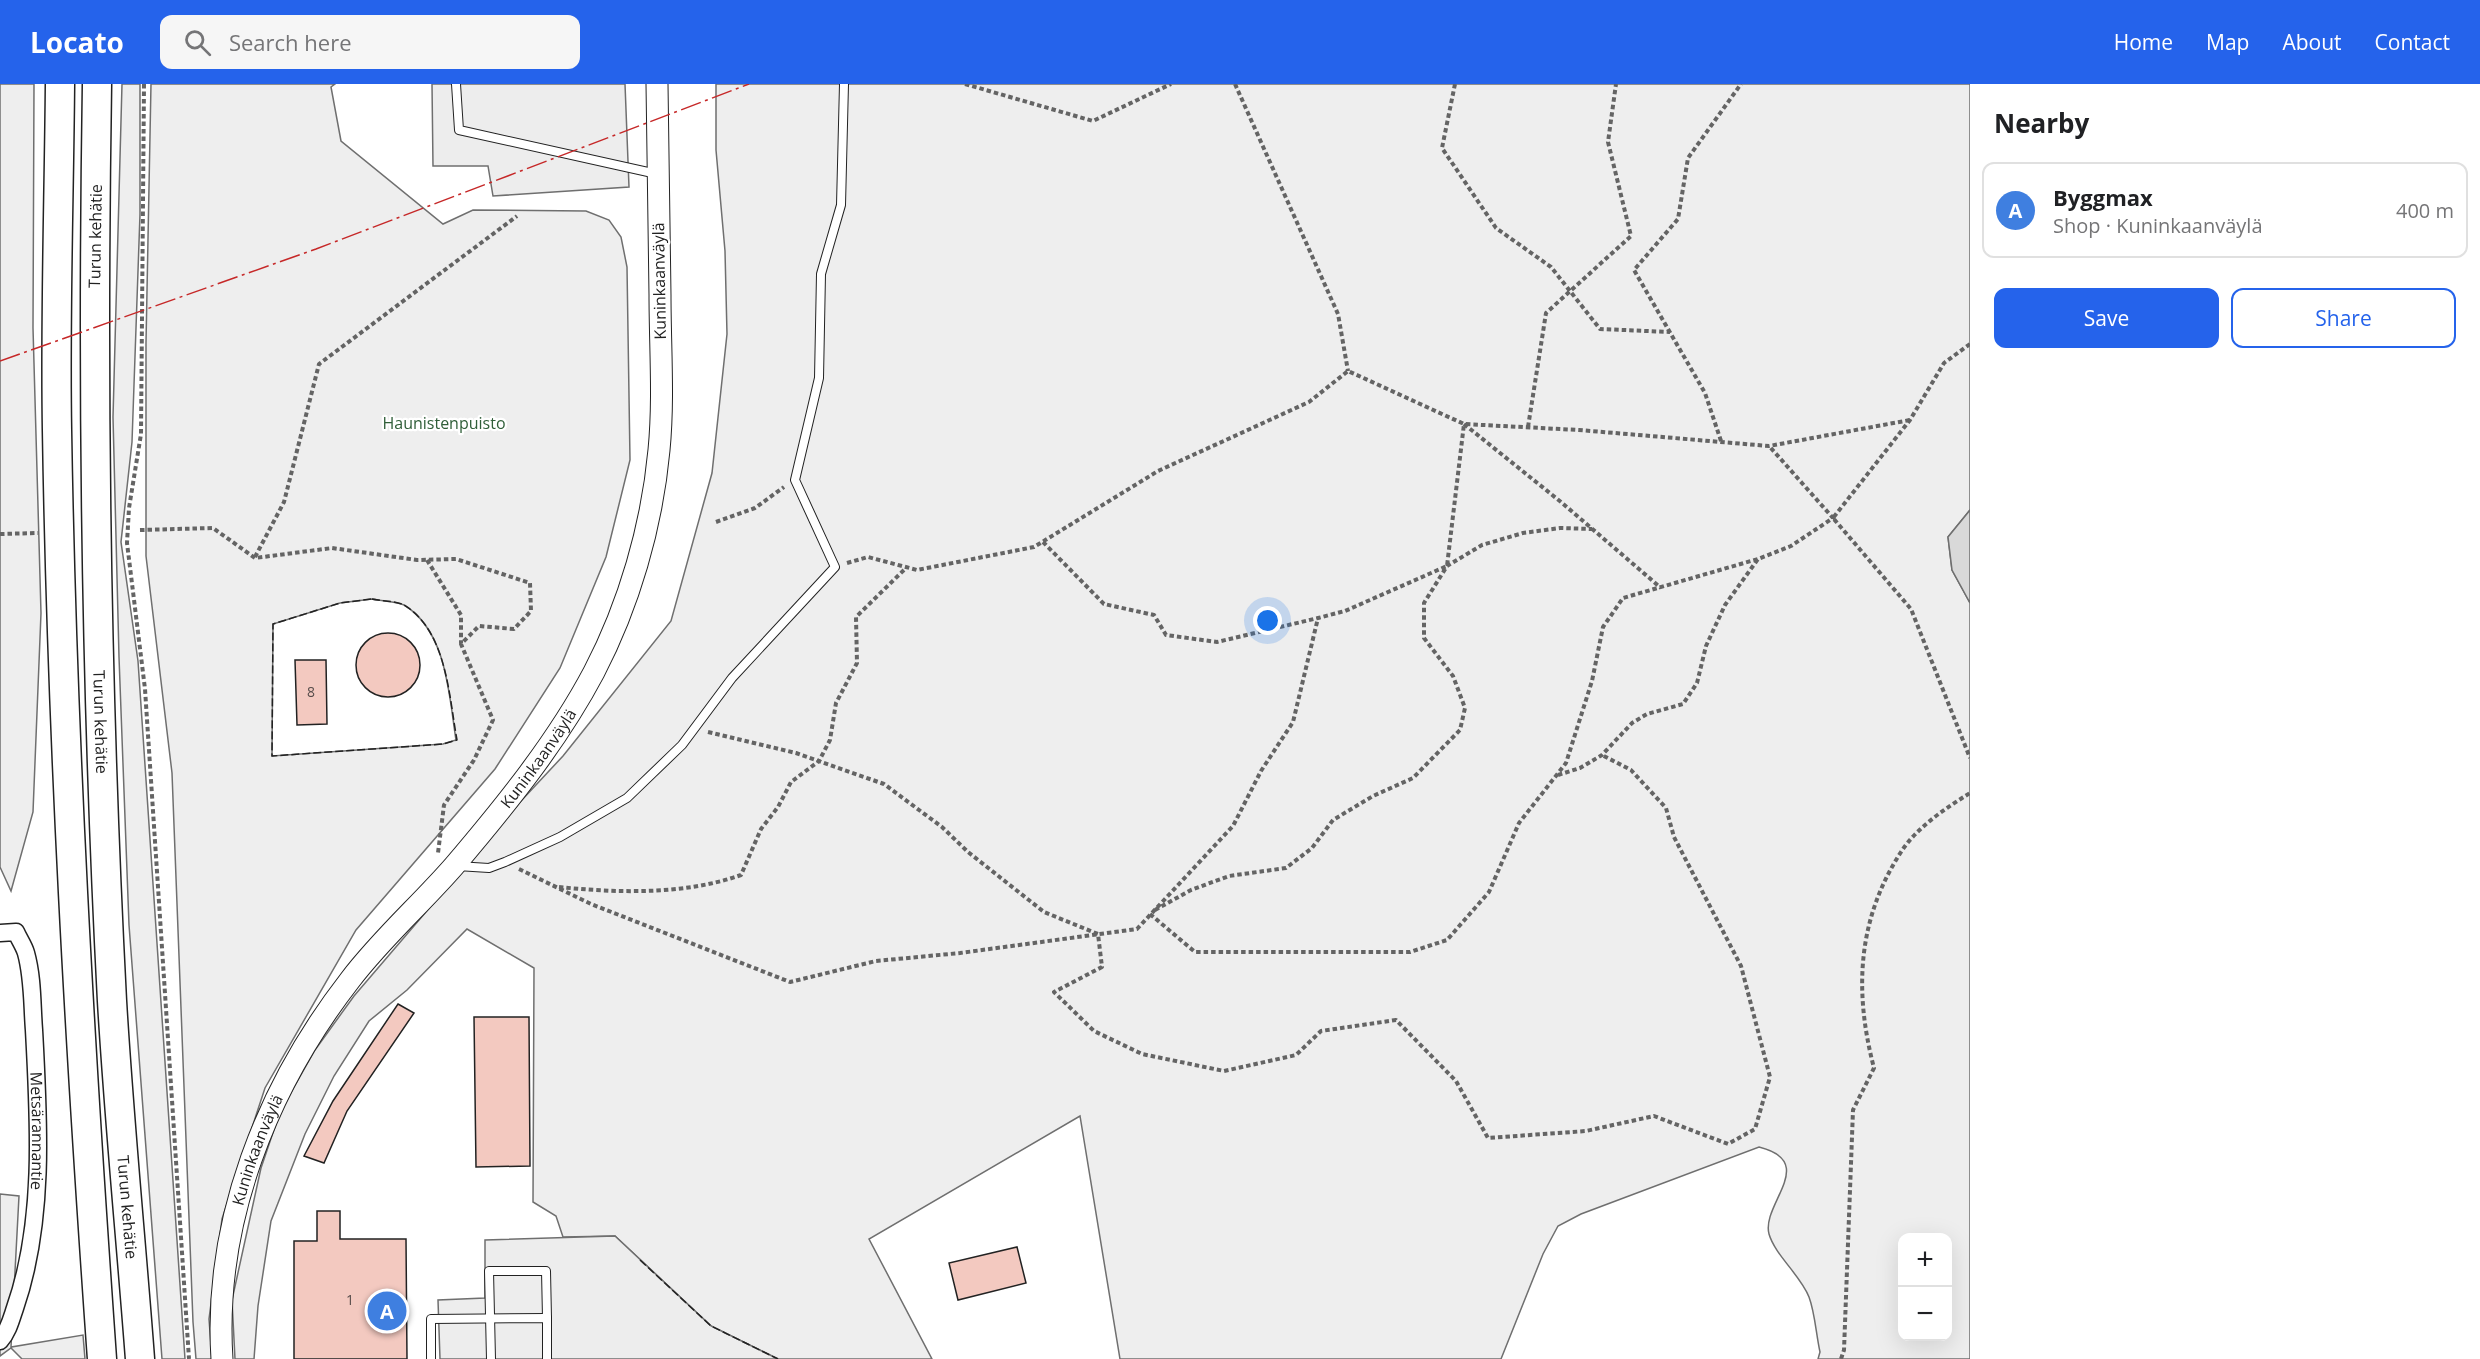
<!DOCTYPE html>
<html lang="en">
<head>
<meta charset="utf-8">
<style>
  body { margin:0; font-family:"Open Sans",sans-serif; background:#f6f6f6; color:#202124 }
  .controls { position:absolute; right:18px; bottom:18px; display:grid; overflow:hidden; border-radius:12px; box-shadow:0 6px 24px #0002 }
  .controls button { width:54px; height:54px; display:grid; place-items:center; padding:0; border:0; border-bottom:2px solid #e0e0e0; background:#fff; color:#202124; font:30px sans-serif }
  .you { position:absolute; left:1268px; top:537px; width:21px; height:21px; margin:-15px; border:4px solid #fff; border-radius:50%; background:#1a73e8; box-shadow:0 0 0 9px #1a73e833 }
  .badge { display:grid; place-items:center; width:39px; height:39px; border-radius:50%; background:#2563eb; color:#fff; font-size:20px; font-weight:700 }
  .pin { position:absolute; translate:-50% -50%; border:3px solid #fff; box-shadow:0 2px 6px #0006 }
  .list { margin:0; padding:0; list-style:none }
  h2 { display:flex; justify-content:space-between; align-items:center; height:78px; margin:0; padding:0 24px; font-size:26px }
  h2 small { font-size:20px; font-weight:400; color:#757577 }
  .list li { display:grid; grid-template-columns:39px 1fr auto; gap:18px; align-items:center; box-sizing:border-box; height:96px; margin:0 12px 12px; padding:0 12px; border:2px solid #e0e0e0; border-radius:12px }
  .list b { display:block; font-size:22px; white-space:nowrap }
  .list p { margin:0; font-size:20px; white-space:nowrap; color:#757577 }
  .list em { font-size:20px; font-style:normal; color:#757577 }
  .actions { display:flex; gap:12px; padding:18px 24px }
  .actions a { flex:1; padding:14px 0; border:2px solid #2563eb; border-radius:12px; text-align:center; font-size:21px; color:#2563eb }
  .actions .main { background:#2563eb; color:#fff }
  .icon { flex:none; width:33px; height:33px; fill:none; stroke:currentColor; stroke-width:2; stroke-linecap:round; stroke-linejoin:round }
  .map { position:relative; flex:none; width:1970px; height:1275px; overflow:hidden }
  header { display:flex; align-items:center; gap:36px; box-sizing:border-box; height:84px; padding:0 30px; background:#2563eb; color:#fff }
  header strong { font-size:28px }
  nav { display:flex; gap:33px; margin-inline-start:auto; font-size:21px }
  .search { width:420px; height:54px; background:#f6f6f6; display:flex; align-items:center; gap:15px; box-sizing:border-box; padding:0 21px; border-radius:12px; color:#757577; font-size:22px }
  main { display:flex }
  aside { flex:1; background:#fff }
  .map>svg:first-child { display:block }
  .green { fill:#eee; stroke:#6f6f6f; stroke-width:1.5; fill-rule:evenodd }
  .parking { fill:#ededed; stroke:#6f6f6f; stroke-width:1.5 }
  .water { fill:#d9d9d9; stroke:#6f6f6f; stroke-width:1.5 }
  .building { fill:#f3c9c0; stroke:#222; stroke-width:1.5 }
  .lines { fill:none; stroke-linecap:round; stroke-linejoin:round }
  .service-casing { stroke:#222; stroke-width:10 }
  .minor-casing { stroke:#222; stroke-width:19 }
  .tertiary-casing { stroke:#222; stroke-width:23 }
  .trunk-casing { stroke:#222; stroke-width:31 }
  .path { stroke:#646464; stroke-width:4; stroke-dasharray:4.5 3; stroke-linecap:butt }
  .service { stroke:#fff; stroke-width:8 }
  .minor { stroke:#fff; stroke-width:16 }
  .tertiary { stroke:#fff; stroke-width:21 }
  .trunk { stroke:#fff; stroke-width:28 }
  .fence { stroke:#222; stroke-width:1.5; stroke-dasharray:8 3; stroke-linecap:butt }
  .power { stroke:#c62828; stroke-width:1.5; stroke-dasharray:21 4.5 3 4.5; stroke-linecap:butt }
  .labels { text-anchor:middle; stroke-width:4.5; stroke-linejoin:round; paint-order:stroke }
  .number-label { font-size:14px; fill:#564c4a }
  .street-label { font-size:16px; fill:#222; stroke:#fff }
  .park-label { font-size:16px; fill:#2f5e38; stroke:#fff }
</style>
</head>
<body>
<header>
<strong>Locato</strong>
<div class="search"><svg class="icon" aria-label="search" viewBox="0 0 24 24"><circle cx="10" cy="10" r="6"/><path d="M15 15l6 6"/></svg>Search here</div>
<nav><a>Home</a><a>Map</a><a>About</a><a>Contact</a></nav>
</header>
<main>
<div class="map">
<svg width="1970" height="1275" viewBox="0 0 1970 1275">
  <rect width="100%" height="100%" fill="#fff"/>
  <g class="green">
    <path d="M0,0H34L33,244L41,529L33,728L11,807L0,783Z"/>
    <path d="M122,0H140V130L132,358L121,458L138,577L185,1275H162L129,841L119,573L113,333Z"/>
    <path d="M151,0H335L331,3L341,57L443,140L473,126L586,127L609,136L621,153L627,183L630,376L606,473L560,584L495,685L356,846L265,1004L222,1135L209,1235L212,1275H196L193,1238L172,689L146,472V259ZM372,515C381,517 396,517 404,521C447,547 449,612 456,656L443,660L272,672L273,540L340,519Z"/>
    <path d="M716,0H1970V426L1948,453L1952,486L1970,519V1275H1818L1820,1268C1816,1250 1815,1229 1809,1213C1801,1192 1775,1171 1769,1150C1761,1120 1819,1078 1759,1063L1581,1130L1558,1142L1543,1170L1501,1275H1120L1080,1032L869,1155L932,1275H778L711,1242L615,1152L563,1153L556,1132L533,1118L534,884L467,845L407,906L369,937L334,992L305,1050L271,1137L258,1222L254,1275H235L232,1216L261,1084L280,1028L315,966L354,912L521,717L563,672L671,537L712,389L727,250L725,167L716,66ZM1902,1154H1948V1252H1902Z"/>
    <path d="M0,1110L19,1112L11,1263L83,1251L85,1275H22L11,1264L0,1272Z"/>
  </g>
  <g class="parking">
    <path d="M432,0H625L629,103L493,112L488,82H433Z"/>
    <path d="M615,1152L711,1242L778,1275H440L438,1216L485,1214V1156Z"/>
  </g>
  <path class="water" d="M1970,426V519L1952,486L1948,453Z"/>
  <g class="building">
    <circle cx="388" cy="581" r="32"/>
    <path d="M295,576H326L327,640L297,641Z"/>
    <path d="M398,920L414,929L347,1027L324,1079L304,1072L333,1017Z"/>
    <path d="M474,933H529L530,1082L476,1083Z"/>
    <path d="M317,1127H340V1155H406L407,1275H294V1157H317Z"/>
    <path d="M1017,1163L1026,1199L958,1216L949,1179Z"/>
  </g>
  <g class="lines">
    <defs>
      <g id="service">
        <path d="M456,0L459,46L657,90"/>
        <path d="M457,782L489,784L505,778L560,753L627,714L682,661L732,594L835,483L795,396L819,294L821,190L841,121L844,0"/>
        <path d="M431,1275V1235L547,1234V1275"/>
        <path d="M491,1275L489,1187H546L547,1234"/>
      </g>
      <g id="minor">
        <path id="s1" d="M0,849L16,848C19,855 24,862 26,869C33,894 32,921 34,946C39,1037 45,1138 15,1224C11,1236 8,1248 0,1257"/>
      </g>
      <g id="tertiary">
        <path id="s2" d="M222,1275C213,1138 267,1003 350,896C381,855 420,821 454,782C505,722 557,658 594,588C629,521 652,442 659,366C664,315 660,263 660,211C659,141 658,70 657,0"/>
      </g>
      <g id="trunk">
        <path d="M60,0C59,115 55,231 57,346C62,656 80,966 102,1275"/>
        <path id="s3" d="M97,0C92,306 96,611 112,917C119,1036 131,1156 140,1275"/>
      </g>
    </defs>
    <use href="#service" class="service-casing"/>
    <use href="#minor" class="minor-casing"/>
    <use href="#tertiary" class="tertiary-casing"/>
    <use href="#trunk" class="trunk-casing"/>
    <g class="path">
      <path d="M144,0L141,350L129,424L127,459L145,605L189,1275"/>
      <path d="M965,0L1093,37L1171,0"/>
      <path d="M1235,0L1338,230L1348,287"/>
      <path d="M1455,0L1442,64L1496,144L1551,183L1600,245L1670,248"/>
      <path d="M1970,260L1944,279L1910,336L1833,434L1911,525L1970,674"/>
      <path d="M1464,340L1561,418L1661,504"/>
      <path d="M1528,343L1546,229L1631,152L1608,58L1616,0"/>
      <path d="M1721,357L1705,309L1634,186L1678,135L1688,74L1741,0"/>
      <path d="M716,438L755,424L784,403"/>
      <path d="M140,446L213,444L255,474L332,464L417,476L456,475L530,499L531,527L514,545L479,542L461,560L493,636L474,676L444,721L438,769"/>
      <path d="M0,450L38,449"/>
      <path d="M1043,458L1104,520L1154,531L1166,551L1217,558L1318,534L1345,527L1447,482L1464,340"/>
      <path d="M255,473L284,418L319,280L517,132"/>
      <path d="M427,476L461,531V559"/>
      <path d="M847,479L868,473L917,486L1034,463L1158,387L1309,318L1348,287L1464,340L1579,346L1769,362L1910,336"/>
      <path d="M708,648L796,669L884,700L942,743L968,768L1044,828L1098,850L1102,883L1054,908L1094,947L1142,970L1224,987L1296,971L1321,947L1396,936L1456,997L1488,1054L1586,1047L1654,1032L1728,1060L1755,1045L1770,993L1741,882L1674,753L1666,724L1631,686L1602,671"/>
      <path d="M1558,691L1580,684L1602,671L1632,639L1647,630L1683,620L1697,599L1706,562L1725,521L1758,475"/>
      <path d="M519,785L591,820L790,898L876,877L960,869L1137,845L1233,742L1261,687L1293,638L1318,534"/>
      <path d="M559,803C618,809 685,811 741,791L761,745L778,723L791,698L819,677L830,656L836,619L857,579L856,533L906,484"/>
      <path d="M1155,826L1191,806L1229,792L1286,784L1312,764L1333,736L1373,712L1413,694L1460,646L1465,624L1453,592L1424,554V519L1447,482L1482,461L1523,449L1560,444L1592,445"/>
      <path d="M1150,830L1195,868H1410L1447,856L1489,808L1519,739L1566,679L1592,597L1603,543L1623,514L1758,475L1791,462L1833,434L1770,363"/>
      <path d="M1841,1275L1844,1266L1853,1026L1874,984C1854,908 1857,836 1901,768C1917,743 1946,724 1970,709"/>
    </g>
    <use href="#service" class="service"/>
    <use href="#minor" class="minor"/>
    <use href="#tertiary" class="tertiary"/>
    <use href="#trunk" class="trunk"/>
    <g class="fence">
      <path d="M372,515C381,517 396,517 404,521C447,547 449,613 457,656L443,660L272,672L273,540L340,519Z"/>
      <path d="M640,1176L711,1242L778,1275"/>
    </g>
    <path class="power" d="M0,277L316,165L749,0"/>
  </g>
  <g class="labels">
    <g class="number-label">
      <text x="311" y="613">8</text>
      <text x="350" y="1221">1</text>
    </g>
    <g class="street-label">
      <text transform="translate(95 152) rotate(-89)" y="6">Turun kehätie</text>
      <text transform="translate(659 197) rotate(-91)" y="6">Kuninkaanväylä</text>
      <text dy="6" stroke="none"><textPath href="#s3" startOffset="638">Turun kehätie</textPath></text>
      <text dy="6" stroke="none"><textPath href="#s2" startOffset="700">Kuninkaanväylä</textPath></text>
      <text dy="6" stroke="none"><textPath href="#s1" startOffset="218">Metsärannantie</textPath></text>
      <text dy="6" stroke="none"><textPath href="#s2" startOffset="214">Kuninkaanväylä</textPath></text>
      <text dy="6" stroke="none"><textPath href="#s3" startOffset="1124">Turun kehätie</textPath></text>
    </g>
    <g class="park-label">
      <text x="444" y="345">Haunistenpuisto</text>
    </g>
  </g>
</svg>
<div class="controls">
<button>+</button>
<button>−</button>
</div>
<div class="you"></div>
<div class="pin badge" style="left:387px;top:1227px;background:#3f7fe0">A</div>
</div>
<aside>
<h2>Nearby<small></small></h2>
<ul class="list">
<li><span class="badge" style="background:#3f7fe0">A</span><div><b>Byggmax</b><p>Shop · Kuninkaanväylä</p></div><em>400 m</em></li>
</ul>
<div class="actions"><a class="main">Save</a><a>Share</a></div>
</aside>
</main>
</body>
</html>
